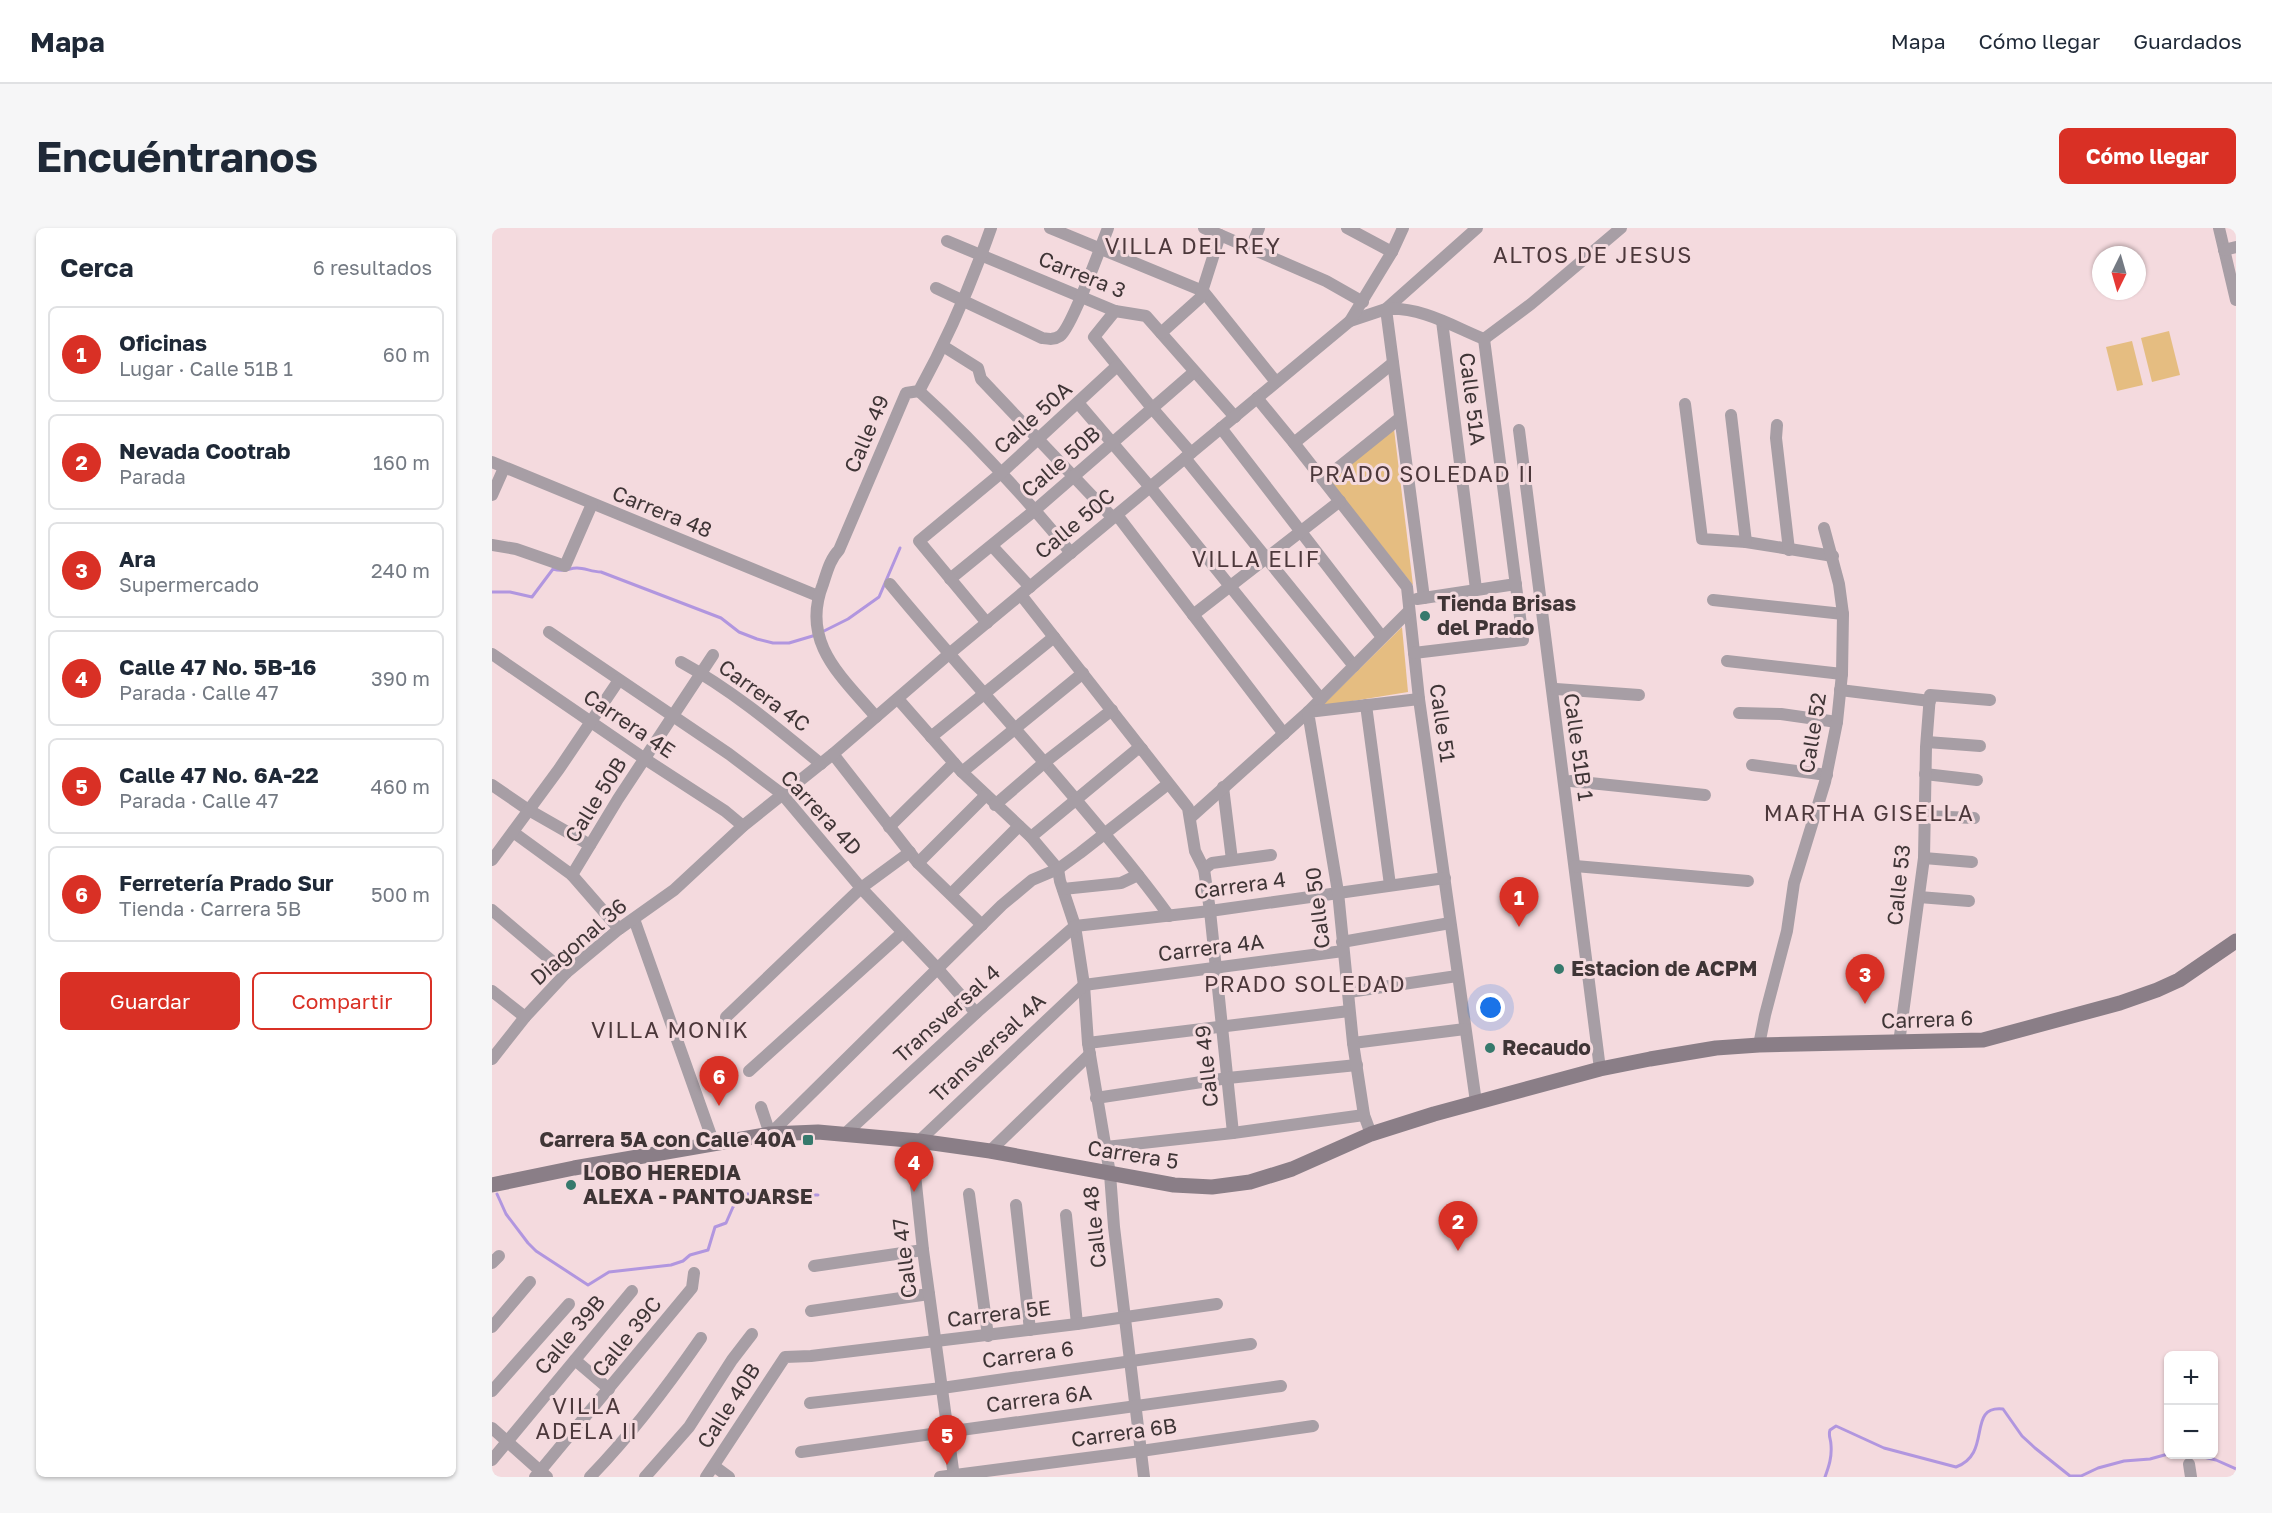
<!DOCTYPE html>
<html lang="es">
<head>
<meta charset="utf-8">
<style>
  body { margin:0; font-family:"Golos Text",sans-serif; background:#f6f6f7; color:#1f2937 }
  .controls { position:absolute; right:18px; bottom:18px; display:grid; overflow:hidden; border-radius:9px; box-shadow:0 2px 4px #0004 }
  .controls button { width:54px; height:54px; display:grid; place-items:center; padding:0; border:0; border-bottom:2px solid #e0e1e3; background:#fff; color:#1f2937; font:30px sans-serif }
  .compass { position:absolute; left:1600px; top:18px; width:54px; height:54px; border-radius:50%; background:#fff; box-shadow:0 2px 4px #0004; rotate:185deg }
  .you { position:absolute; left:999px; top:780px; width:21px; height:21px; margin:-15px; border:4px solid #fff; border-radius:50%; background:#1a73e8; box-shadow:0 0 0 9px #1a73e833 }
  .badge { display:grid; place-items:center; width:39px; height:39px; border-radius:50%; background:#d93025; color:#fff; font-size:20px; font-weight:700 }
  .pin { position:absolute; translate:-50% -50px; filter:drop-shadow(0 2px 3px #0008) }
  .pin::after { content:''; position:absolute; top:32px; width:21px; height:18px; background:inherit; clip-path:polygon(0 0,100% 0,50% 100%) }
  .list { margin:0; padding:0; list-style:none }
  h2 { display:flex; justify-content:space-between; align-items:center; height:78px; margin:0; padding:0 24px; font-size:26px }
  h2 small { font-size:20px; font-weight:400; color:#747a83 }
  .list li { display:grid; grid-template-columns:39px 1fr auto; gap:18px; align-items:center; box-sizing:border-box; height:96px; margin:0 12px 12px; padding:0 12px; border:2px solid #e0e1e3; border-radius:9px }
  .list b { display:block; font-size:22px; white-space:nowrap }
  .list p { margin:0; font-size:20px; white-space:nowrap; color:#747a83 }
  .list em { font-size:20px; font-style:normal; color:#747a83 }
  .actions { display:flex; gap:12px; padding:18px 24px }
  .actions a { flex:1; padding:14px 0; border:2px solid #d93025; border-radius:9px; text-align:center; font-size:21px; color:#d93025 }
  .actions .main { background:#d93025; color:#fff }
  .map { position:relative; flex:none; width:1744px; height:1249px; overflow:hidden; border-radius:9px }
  header { display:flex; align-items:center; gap:36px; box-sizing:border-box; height:84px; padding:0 30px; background:#fff; border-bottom:2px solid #e0e1e3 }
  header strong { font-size:28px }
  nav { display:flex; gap:33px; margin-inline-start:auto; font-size:21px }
  .intro { display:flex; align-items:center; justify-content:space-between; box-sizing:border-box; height:144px; padding:0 36px }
  h1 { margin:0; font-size:42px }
  .button { padding:15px 27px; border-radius:9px; background:#d93025; color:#fff; font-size:21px; font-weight:700 }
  main { display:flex; gap:36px; padding:0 36px }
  aside { flex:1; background:#fff; border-radius:9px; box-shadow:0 2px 4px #0004 }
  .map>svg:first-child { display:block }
  .green { fill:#e5bd81 }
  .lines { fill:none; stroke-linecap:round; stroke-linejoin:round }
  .stream { stroke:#b196df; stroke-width:3 }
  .minor { stroke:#a79ea5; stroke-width:12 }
  .secondary { stroke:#8a7e87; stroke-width:15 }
  .poi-dot { fill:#36796c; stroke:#f4dade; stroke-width:2 }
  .labels { text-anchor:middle; stroke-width:6; stroke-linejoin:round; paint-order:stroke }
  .street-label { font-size:21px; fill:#3f3536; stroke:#f4dade }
  .poi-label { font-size:21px; font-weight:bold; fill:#3f3536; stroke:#f4dade; text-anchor:start }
  .neighbourhood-label { font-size:22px; letter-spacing:1.5px; fill:#4c383b; stroke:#f4dade }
</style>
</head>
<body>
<header>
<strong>Mapa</strong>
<nav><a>Mapa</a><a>Cómo llegar</a><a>Guardados</a></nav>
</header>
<div class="intro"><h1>Encuéntranos</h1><a class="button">Cómo llegar</a></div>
<main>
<aside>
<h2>Cerca<small>6 resultados</small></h2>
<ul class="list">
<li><span class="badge">1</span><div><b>Oficinas</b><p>Lugar · Calle 51B 1</p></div><em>60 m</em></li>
<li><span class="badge">2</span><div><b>Nevada Cootrab</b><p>Parada</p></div><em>160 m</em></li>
<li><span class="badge">3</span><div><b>Ara</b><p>Supermercado</p></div><em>240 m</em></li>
<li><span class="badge">4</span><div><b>Calle 47 No. 5B-16</b><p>Parada · Calle 47</p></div><em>390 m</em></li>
<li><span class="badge">5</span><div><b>Calle 47 No. 6A-22</b><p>Parada · Calle 47</p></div><em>460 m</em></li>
<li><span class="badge">6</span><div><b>Ferretería Prado Sur</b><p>Tienda · Carrera 5B</p></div><em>500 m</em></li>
</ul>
<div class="actions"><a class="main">Guardar</a><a>Compartir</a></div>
</aside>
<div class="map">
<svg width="1744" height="1249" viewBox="0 0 1744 1249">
  <rect width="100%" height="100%" fill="#f4dade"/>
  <g class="green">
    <path d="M1677,103L1688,147L1660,154L1649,110Z"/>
    <path d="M1640,113L1651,157L1625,163L1614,119Z"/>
    <path d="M902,201L921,357L837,252Z"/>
    <path d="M910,399L916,464L830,478Z"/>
  </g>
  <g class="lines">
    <g class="stream">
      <path d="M0,364H18L40,369L61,341C73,345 76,340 85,340C93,340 100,344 109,344L229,390L247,404L265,411L281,415H297L324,407"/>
      <path d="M330,404L356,391L387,369L408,320"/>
      <path d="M5,966L14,986L36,1015L44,1023L96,1057L117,1044L179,1037L191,1033L198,1027L216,1022L223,999L234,995L241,979L253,966L326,967"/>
      <path d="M1699,1226L1724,1232L1744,1241"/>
      <path d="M1333,1249C1337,1238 1340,1229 1339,1217C1339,1211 1336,1208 1338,1202L1344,1198L1392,1220L1464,1239C1501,1226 1474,1177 1511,1181L1530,1208L1543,1220L1578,1248H1589L1606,1240L1632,1233L1658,1231L1676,1226"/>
    </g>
    <g class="minor">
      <path d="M558,0L711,63L784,154"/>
      <path d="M712,0L834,53L871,74"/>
      <path d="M855,0L900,24"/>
      <path d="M1727,0L1744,72"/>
      <path d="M455,13L623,83L654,88L743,189"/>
      <path d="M759,20L767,0"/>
      <path d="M1732,22L1744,19"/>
      <path d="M444,60L550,110C557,111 562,112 568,108C580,99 609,18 616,0"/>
      <path d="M623,83L602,109L660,180L699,225"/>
      <path d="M858,93L894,81L985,0"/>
      <path d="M950,93L984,361"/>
      <path d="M669,105L708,70L728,7"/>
      <path d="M992,111L1039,76L1129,0"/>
      <path d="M451,118L486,140L489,151L621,290"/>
      <path d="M427,163C482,213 532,268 579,325"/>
      <path d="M765,170L802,215L915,359L927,471L984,874"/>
      <path d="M587,176L658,259L829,471"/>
      <path d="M1193,176L1210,311L1254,314L1341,328"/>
      <path d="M1239,187L1254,314"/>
      <path d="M1285,197L1284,210L1297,322"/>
      <path d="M729,200L890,409"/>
      <path d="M1027,202L1108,841"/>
      <path d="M802,215L901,135"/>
      <path d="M693,230L862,438"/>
      <path d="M0,234L326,368"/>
      <path d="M831,252L908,190"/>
      <path d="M0,267L12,240"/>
      <path d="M625,287L792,506"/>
      <path d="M0,317L24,321L73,338L100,276"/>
      <path d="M500,318L538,359"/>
      <path d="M458,351L543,282L702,144"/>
      <path d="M398,356C459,430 524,500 586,574C617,611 649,648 677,688"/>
      <path d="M529,367L696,580L703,623L712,641L718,683L741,905"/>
      <path d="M932,370L894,81C930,79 960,98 992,111"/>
      <path d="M925,371L1024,356"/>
      <path d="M1221,372L1351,386"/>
      <path d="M701,387L848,273"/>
      <path d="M495,395L427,313L508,246L625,138"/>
      <path d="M57,404L237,526L290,566L369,660L445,740L484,785"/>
      <path d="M922,425L1031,412L992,111"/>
      <path d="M0,426L153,531L233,583L251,598"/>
      <path d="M1235,433L1350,446"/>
      <path d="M189,434C240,462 284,499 329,536"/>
      <path d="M1064,461L1147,467"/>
      <path d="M1348,462L1438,473"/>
      <path d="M406,471L470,544L539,609L566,641L568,653L583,698L592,757L596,815L618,946L622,999L652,1249"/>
      <path d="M874,477L898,657"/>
      <path d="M1247,485L1289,486L1345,494"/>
      <path d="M384,489C349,448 308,414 331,356C335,344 338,331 347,322L414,165L427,163C456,110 479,57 499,0"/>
      <path d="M439,509L562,409"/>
      <path d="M1435,514L1488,518"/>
      <path d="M341,526L426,635L490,697"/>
      <path d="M1260,537L1335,547"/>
      <path d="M470,544L591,445"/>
      <path d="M1433,546L1485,552"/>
      <path d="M1079,553L1213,567"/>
      <path d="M0,557L35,581L98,617"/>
      <path d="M731,559L740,632"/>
      <path d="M503,577L553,534L620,482"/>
      <path d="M1432,588L1482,590"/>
      <path d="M698,590L816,484L917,383"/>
      <path d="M397,599L462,535"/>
      <path d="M21,604L80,647L127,701"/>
      <path d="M539,609L644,522L650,521"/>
      <path d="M1432,630L1480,634"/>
      <path d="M0,632L67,541L127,452"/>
      <path d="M426,635L494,567"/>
      <path d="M1083,638L1256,653"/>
      <path d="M712,641L720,635L779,627"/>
      <path d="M80,647L126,571L221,427"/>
      <path d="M571,661L629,655L646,647"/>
      <path d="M459,666L527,598"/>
      <path d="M1427,669L1477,673"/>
      <path d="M0,682L74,745"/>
      <path d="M142,691L222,916"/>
      <path d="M850,714L958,695"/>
      <path d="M0,763L33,789"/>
      <path d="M857,764L965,748"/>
      <path d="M234,789L369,660L418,624"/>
      <path d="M596,815L857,783"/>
      <path d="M861,815L973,801"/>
      <path d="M1407,815L1432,630L1434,519L1438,467L1498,472"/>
      <path d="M1267,817L1273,787L1295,703L1302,655L1333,554L1345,494L1350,446L1351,386L1347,356L1332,300"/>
      <path d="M0,831L33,789L74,745L127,701L182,662L251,598L341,526L457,426L858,93L900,24L911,0"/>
      <path d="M257,843L410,705"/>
      <path d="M604,870L736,850L865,837"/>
      <path d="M269,879L278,906L510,677L540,652L566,641L588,625L676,556"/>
      <path d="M354,905L484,785L583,698L718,683L953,650"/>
      <path d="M879,906L872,887L861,815L846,664L816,484L927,471"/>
      <path d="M614,919L741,905L872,887"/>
      <path d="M498,923L598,826"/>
      <path d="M477,966L496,1108"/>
      <path d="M524,977L538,1102"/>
      <path d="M574,987L585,1096"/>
      <path d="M0,1035L7,1028"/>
      <path d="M322,1038L431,1022"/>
      <path d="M319,1083L437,1066"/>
      <path d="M0,1099L38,1054"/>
      <path d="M83,1132L117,1161"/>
      <path d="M0,1163L77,1076"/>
      <path d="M318,1175L450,1160L759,1116"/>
      <path d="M0,1200L55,1249"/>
      <path d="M309,1224L789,1158"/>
      <path d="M0,1232L140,1063"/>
      <path d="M1697,1236L1699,1249"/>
      <path d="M222,1238L237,1249"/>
      <path d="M43,1249L200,1060L202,1045"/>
      <path d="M98,1249C140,1206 175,1159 209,1110"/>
      <path d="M153,1249L197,1199L240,1132L260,1106"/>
      <path d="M214,1249L293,1129L319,1128L585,1096L725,1076"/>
      <path d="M448,1249L649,1223L821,1198"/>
      <path d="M462,1249L431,1022L423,947L427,913L592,757L851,723"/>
    </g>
    <path class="secondary" d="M0,957L82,940L278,906L326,904L427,913L498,923L682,957L720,959L758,954L800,941L879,906L942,886L1108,841L1158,831L1224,820L1267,817L1491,812L1628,775L1665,762L1687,752L1744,713"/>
  </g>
  <g class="poi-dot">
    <circle cx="933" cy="388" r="6"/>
    <circle cx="1067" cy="741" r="6"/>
    <circle cx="998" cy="820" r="6"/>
    <rect x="310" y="906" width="12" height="12" rx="3"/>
    <circle cx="79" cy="957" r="6"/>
  </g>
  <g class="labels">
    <g class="street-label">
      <text transform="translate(590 47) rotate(22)" y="7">Carrera 3</text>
      <text transform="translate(980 171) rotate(83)" y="7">Calle 51A</text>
      <text transform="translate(541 190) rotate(-42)" y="7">Calle 50A</text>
      <text transform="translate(375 206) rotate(-67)" y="7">Calle 49</text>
      <text transform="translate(569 234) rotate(-41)" y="7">Calle 50B</text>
      <text transform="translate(170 284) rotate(22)" y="7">Carrera 48</text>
      <text transform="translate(583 296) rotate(-40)" y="7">Calle 50C</text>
      <text transform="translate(272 468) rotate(36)" y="7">Carrera 4C</text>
      <text transform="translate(950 495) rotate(82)" y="7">Calle 51</text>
      <text transform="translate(137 496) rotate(34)" y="7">Carrera 4E</text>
      <text transform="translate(1321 505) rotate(-81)" y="7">Calle 52</text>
      <text transform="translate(1086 519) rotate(82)" y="7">Calle 51B 1</text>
      <text transform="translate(104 572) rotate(-58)" y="7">Calle 50B</text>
      <text transform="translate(329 585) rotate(47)" y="7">Carrera 4D</text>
      <text transform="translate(1407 657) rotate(-84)" y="7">Calle 53</text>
      <text transform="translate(748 658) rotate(-8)" y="7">Carrera 4</text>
      <text transform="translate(826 680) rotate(-97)" y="7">Calle 50</text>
      <text transform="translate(87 714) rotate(-41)" y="7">Diagonal 36</text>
      <text transform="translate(719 720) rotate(-7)" y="7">Carrera 4A</text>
      <text transform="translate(455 786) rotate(-42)" y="7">Transversal 4</text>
      <text transform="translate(1435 792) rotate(-2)" y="7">Carrera 6</text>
      <text transform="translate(496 820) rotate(-43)" y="7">Transversal 4A</text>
      <text transform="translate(715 838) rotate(-96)" y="7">Calle 49</text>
      <text transform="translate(641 927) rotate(9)" y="7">Carrera 5</text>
      <text transform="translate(603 999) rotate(-96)" y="7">Calle 48</text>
      <text transform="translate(413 1030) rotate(-97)" y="7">Calle 47</text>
      <text transform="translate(507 1086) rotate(-7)" y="7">Carrera 5E</text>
      <text transform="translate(78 1107) rotate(-50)" y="7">Calle 39B</text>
      <text transform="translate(135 1109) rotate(-51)" y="7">Calle 39C</text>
      <text transform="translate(536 1127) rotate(-8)" y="7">Carrera 6</text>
      <text transform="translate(547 1171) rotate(-7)" y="7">Carrera 6A</text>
      <text transform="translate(237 1178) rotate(-57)" y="7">Calle 40B</text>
      <text transform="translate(632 1205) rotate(-8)" y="7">Carrera 6B</text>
    </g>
    <g class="poi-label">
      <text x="945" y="383">Tienda Brisas<tspan x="945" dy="24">del Prado</tspan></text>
      <text x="1079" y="748">Estacion de ACPM</text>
      <text x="1010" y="827">Recaudo</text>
      <text x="304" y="919" text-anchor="end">Carrera 5A con Calle 40A</text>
      <text x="91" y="952">LOBO HEREDIA<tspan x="91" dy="24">ALEXA - PANTOJARSE</tspan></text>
    </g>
    <g class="neighbourhood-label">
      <text x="701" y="26">VILLA DEL REY</text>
      <text x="1101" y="35">ALTOS DE JESUS</text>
      <text x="930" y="254">PRADO SOLEDAD II</text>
      <text x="764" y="339">VILLA ELIF</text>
      <text x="1377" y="593">MARTHA GISELLA</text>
      <text x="813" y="764">PRADO SOLEDAD</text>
      <text x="178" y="810">VILLA MONIK</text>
      <text x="95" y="1186">VILLA<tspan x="95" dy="25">ADELA II</tspan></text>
    </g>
  </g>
</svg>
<div class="controls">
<button>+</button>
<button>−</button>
</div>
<svg class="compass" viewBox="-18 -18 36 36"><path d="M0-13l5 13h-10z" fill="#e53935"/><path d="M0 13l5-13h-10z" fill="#747a83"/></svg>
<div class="you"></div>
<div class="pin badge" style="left:1027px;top:699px">1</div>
<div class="pin badge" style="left:966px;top:1023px">2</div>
<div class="pin badge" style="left:1373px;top:776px">3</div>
<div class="pin badge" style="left:422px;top:964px">4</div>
<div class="pin badge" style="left:455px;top:1237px">5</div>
<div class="pin badge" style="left:227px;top:878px">6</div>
</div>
</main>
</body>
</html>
